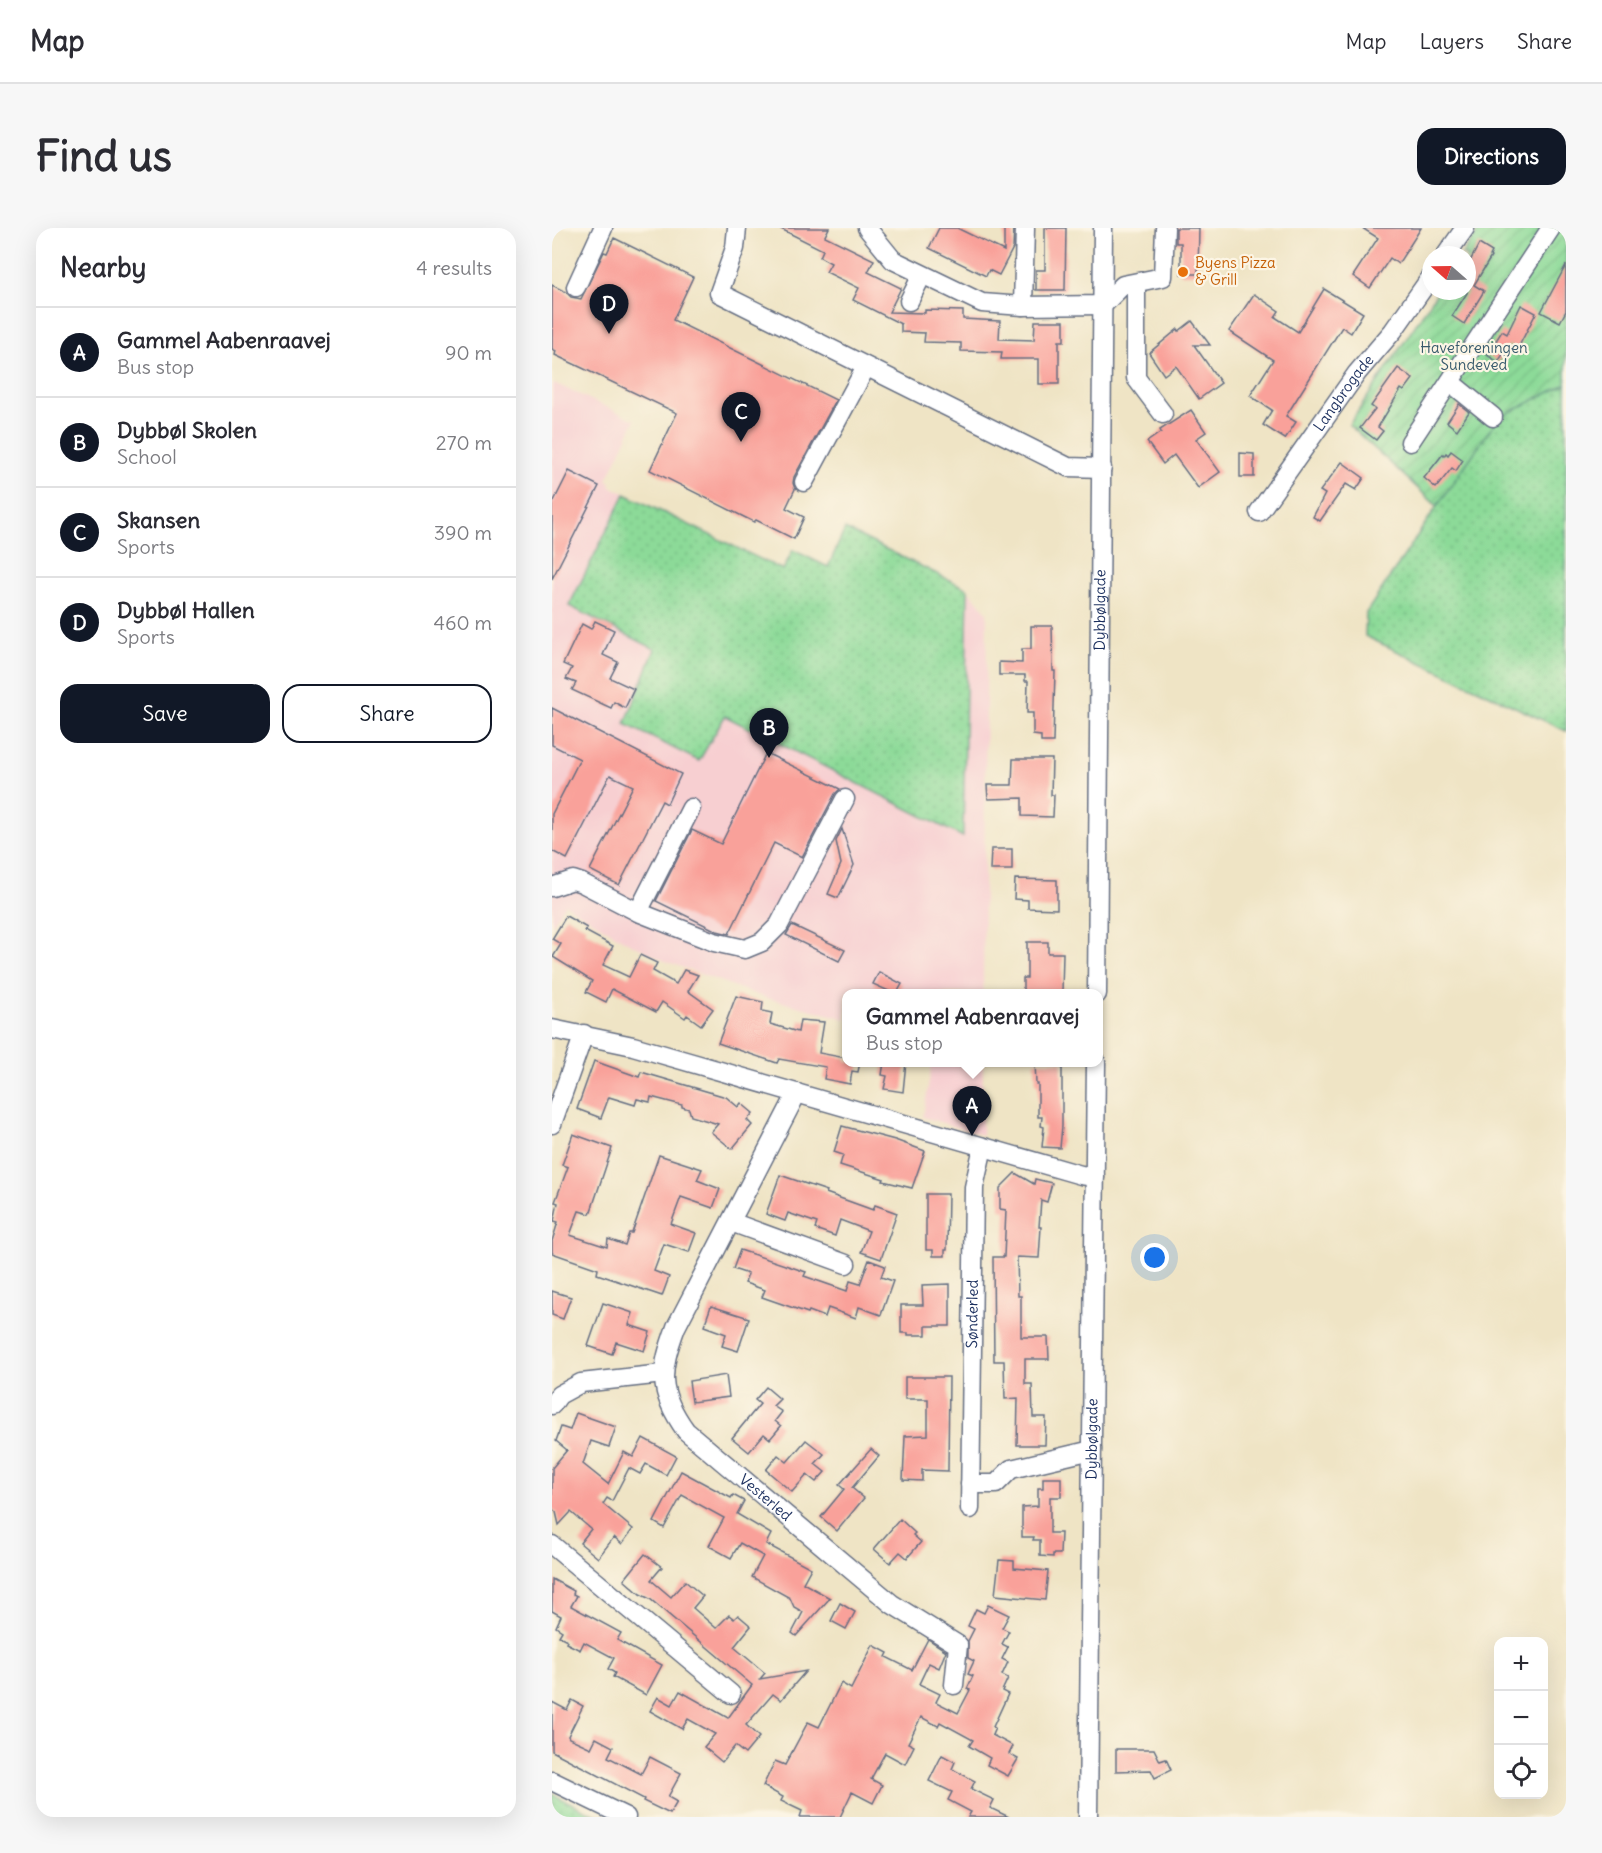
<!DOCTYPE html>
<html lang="en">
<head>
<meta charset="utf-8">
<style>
  body { margin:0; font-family:Delius,sans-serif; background:#f7f7f7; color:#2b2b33 }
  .controls { position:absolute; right:18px; bottom:18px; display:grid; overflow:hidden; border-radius:12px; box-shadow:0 6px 24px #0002 }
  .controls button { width:54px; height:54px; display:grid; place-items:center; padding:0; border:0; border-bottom:2px solid #e1e1e2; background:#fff; color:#2b2b33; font:30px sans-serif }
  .compass { position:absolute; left:870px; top:18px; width:54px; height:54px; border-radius:50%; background:#fff; box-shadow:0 6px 24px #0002; rotate:290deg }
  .you { position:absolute; left:603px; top:1030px; width:21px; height:21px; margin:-15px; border:4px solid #fff; border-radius:50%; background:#1a73e8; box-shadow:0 0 0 9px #1a73e833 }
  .badge { display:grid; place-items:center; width:39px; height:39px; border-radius:50%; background:#111827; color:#fff; font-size:20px; font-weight:700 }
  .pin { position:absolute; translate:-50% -50px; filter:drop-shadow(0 2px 3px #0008) }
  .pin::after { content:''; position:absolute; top:32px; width:21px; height:18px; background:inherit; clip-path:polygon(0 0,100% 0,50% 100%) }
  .popup { position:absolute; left:290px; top:761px; width:261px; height:78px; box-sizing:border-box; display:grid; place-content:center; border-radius:12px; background:#fff; filter:drop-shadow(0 2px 4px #0005); font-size:20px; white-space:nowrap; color:#7c7c81 }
  .popup b { font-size:22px; color:#2b2b33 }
  .popup::after { content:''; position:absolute; left:50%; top:100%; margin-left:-12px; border:12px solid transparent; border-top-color:#fff }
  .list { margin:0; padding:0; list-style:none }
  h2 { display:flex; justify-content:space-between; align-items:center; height:78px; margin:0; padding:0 24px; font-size:26px }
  h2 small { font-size:20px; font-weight:400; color:#7c7c81 }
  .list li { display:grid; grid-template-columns:39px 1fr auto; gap:18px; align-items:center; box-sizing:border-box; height:90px; padding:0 24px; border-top:2px solid #e1e1e2 }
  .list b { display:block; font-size:22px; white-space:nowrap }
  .list p { margin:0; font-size:20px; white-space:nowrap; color:#7c7c81 }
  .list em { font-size:20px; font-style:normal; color:#7c7c81 }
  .actions { display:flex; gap:12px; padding:18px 24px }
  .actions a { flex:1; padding:14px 0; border:2px solid #111827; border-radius:18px; text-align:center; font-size:21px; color:#111827 }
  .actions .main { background:#111827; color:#fff }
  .icon { flex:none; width:33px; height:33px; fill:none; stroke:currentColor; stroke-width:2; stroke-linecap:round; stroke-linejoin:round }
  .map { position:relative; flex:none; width:1014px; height:1589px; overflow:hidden; border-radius:18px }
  header { display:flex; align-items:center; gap:36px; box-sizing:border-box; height:84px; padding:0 30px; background:#fff; border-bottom:2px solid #e1e1e2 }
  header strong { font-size:28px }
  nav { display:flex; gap:33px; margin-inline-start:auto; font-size:21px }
  .intro { display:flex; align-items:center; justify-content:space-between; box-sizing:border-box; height:144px; padding:0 36px }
  h1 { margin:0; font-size:42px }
  .button { padding:15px 27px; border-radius:18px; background:#111827; color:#fff; font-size:21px; font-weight:700 }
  main { display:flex; gap:36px; padding:0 36px }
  aside { flex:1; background:#fff; border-radius:18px; box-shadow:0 6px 24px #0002 }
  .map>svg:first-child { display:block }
  .built { fill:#f7cfd1 }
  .grass { fill:url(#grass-dots); stroke:#54847b; stroke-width:1.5 }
  .garden { fill:url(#garden-furrows); stroke:#54847b; stroke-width:1.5 }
  .building { fill:#f9a19a }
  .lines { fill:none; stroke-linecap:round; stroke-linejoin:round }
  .minor-casing { stroke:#656e82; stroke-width:21 }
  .minor { stroke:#fff; stroke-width:18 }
  .food-dot { fill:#e8710a; stroke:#fcf5e5; stroke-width:2 }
  .labels { text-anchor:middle; stroke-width:4.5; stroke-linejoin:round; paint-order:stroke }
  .food-label { font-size:15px; fill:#c56008; stroke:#fcf5e5; text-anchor:start }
  .park-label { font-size:15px; fill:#375a6c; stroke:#fcf5e5 }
  .street-label { font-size:15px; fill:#1b2f5e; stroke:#fcf5e5 }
</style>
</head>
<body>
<header>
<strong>Map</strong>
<nav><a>Map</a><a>Layers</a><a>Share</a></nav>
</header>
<div class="intro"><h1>Find us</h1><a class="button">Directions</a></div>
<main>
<aside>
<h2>Nearby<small>4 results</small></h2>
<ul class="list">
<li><span class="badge">A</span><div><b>Gammel Aabenraavej</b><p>Bus stop</p></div><em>90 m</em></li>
<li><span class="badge">B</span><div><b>Dybbøl Skolen</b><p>School</p></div><em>270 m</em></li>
<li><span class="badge">C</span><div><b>Skansen</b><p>Sports</p></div><em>390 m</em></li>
<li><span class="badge">D</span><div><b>Dybbøl Hallen</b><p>Sports</p></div><em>460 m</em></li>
</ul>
<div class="actions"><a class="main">Save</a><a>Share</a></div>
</aside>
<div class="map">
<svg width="1014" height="1589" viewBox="0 0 1014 1589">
  <defs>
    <pattern id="grass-dots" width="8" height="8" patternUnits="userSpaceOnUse" patternTransform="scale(1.5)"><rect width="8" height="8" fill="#8cda98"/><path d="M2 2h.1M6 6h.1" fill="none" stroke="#78bb85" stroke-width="1.8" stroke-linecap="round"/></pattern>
    <pattern id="garden-furrows" width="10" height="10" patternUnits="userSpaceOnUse" patternTransform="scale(1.5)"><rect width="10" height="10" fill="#8cda98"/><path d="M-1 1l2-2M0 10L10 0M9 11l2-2" fill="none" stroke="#78bb85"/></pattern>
  </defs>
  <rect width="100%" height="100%" fill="#fcf5e5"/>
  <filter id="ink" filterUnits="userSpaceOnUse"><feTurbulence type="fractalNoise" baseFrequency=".0167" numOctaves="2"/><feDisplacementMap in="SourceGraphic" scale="12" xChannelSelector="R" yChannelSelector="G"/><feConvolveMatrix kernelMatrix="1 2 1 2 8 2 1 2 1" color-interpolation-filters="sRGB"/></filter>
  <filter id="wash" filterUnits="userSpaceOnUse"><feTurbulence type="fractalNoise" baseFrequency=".008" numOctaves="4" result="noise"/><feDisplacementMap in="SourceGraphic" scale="24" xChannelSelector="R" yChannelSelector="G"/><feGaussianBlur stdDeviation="1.35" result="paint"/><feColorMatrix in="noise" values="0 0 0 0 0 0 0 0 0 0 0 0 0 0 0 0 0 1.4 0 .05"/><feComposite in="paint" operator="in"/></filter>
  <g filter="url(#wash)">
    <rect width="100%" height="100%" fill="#efe4c5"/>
    <g class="built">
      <path d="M2,155L83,192L55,252L59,254L58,258L231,342L241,322L276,339L293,301L414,360L435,384L431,765L294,766V791L211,769L113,733L73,713L13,676L0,698V157Z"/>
      <path d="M380,835H431L430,907L371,889Z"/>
    </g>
    <g class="grass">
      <path d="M1014,156V503L813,408L814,385L885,278L946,190Z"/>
      <path d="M73,266L231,342L241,322L276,339L293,301L414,360L416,362L411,609L173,488L147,533L73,496L103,421L17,378Z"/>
      <path d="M0,1566L48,1589H0Z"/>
    </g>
    <path class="garden" d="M928,0H1014V156L946,190L885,278L797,197L886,63H915V27H910Z"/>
    <g id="blocks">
      <g class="building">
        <path d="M227,0H277L273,8L322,32L316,44L349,60L337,84L373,85V82L411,83V91L448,93L447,111L482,112L483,93H512V113H507V156H487V131H449L450,124L409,123V115L372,114L373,105L349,104V96L301,72L307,60L274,44L279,35L268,29L271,22Z"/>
        <path d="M387,0H405L452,23V0H462L461,20L447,47L437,42L434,48L377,20Z"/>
        <path d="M493,0H514L513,62H484V42H493Z"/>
        <path d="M624,0H647L646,46H629V15H624Z"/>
        <path d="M810,0H869L846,36L838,30L818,60L801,48L826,10Z"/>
        <path d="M62,10L141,49L121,92L284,172L242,249L241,255L243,261L234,280L252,289L242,311L204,292L202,294L98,242L125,185L3,127L4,123L0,121V57L14,64L19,69L29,71L52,24L55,25Z"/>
        <path d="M927,16L940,24L938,28L939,29L922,57L932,63L912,96L900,88L915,65V39Z"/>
        <path d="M1014,37V83L1008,94L989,84Z"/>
        <path d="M772,61L811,85L799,105L790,99L734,188L744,194L733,211L711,197L720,182L698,168L721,132L677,103L702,66L727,83L723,89L746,104Z"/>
        <path d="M969,77L984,85L965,122L957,117L946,134L935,127L950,103L955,106Z"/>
        <path d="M640,93L658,117H642L669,155L647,171L624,138L612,147L597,125L626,101L627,103Z"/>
        <path d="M846,140L861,151L852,163L849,161L826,199L831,203L824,212L808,200L823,181L819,178Z"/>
        <path d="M907,176L917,184L905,202L895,194Z"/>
        <path d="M639,182L654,204L644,211L668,244L646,260L622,227L611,236L595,214L609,204L608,202Z"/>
        <path d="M899,223L911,232L904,243L900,240L884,260L872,250L891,226L892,228L894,225L896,227Z"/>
        <path d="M688,225L702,226V249H688Z"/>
        <path d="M790,234L812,250L804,262L794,256L768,293L761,289L773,266L768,263Z"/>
        <path d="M17,243L47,258L0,351V277Z"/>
        <path d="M43,393L62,402L51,427L66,434L58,450L82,461L73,480L62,474L59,480L20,462L24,455L14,451L20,440L11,436L30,396L39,401Z"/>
        <path d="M479,398H500L501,443H503L501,514H489V508L481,507V485H475L476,453H473V447H447V434L470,435V421H479Z"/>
        <path d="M0,480L129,546L115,576L110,573L67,657L38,642L81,558L58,547L15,631L0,623V586L28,531L0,517Z"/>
        <path d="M214,525L288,561L283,566L250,629L222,615L177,706L165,703L104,673L140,602L169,616Z"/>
        <path d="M461,531H500L499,567H502L501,589L470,588V570L436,571L435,557H460Z"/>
        <path d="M290,601L302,637L286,670L276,666L289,636L284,613Z"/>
        <path d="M439,621H460V642H438Z"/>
        <path d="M463,651L505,652V681L476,680V672L462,671Z"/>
        <path d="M14,688L35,700L33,703L61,718L51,737L77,749L88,727L105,735L101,743L124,756L132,742L146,747L136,763L161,781L149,797L135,787L133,790L110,774L104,784L60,761L54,774L34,764L40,753L1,729L9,716L0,711Z"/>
        <path d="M240,697L293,722L287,733L234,707Z"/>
        <path d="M475,714H496V725H511L510,765H471V750H475Z"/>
        <path d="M327,744L350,756L345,765H341L321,756Z"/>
        <path d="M184,768L211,774L210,783L220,785L218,796L246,804L248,792L272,794L267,825L294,830V834H308L306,844L300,843L298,856L272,851L274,839L227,831L225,835L166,815Z"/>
        <path d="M42,833L87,849L89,844L174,869L186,879L189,875L201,885L195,892L200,897L180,921L159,904L166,896L139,888L137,881L130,879V877L99,869L98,874L85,871L83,877L57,869L49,890L25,881Z"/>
        <path d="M332,834H354L351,864L332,861L335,848L330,847Z"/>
        <path d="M483,834H510V898L508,920L490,919L492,899L489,898L490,889H486V856H484Z"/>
        <path d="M290,898L343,912L373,923L360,960L331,953L332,951L288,937L291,927L282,924Z"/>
        <path d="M21,906L60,920L38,986L27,983L18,1007L55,1019L56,1011L73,1017L77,1005H80L107,927L150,941L145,952L168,961L161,980L129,969L119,996L144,1005L137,1024L112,1016L102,1043L117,1049L110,1068L45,1046L46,1041L0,1025V1013L6,994L2,993L6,975L3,974L16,939L10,937Z"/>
        <path d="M463,945L482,956L483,951L500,955L495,974L489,972L487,999H489L487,1030L465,1029L466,1068H469V1109H496L497,1131H473V1156H480L481,1189H494L493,1217H465L466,1170L453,1171L452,1133H442L441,1029H452L454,982L448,981V960Z"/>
        <path d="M228,947L275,963L274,965L321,982L323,977L345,985L329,1031L309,1024L317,1003L288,992L283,1008L263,1001L265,995L236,985L233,993L214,986Z"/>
        <path d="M374,966H396L395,1022H393V1028H381V1022H374Z"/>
        <path d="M188,1022L254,1044L252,1048L295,1063L298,1053L308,1056L317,1032L333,1038L329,1049L341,1053L329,1087L307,1079L304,1090L276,1080L273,1089L257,1083L256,1085L210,1069L213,1062L193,1055L196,1046L181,1041Z"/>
        <path d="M398,1056V1098H374V1107H356V1105H349V1077H371L370,1057Z"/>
        <path d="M0,1063L19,1069L11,1091L0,1087Z"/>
        <path d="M51,1075L81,1085L77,1097L98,1104L92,1123L64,1114L60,1126L36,1118Z"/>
        <path d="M159,1078L197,1090L186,1123L170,1118L174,1106L152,1098Z"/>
        <path d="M174,1147L177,1169L140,1174L137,1153Z"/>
        <path d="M353,1149H397L396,1243L370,1242V1253L351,1252L353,1208L376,1207V1171H353Z"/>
        <path d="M214,1159L228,1171L221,1178L230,1184L223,1193L229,1198L218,1211L212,1206L197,1224L180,1210L208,1176L203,1172Z"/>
        <path d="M24,1185L64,1199L57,1219L39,1213L31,1236L56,1256L72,1224L81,1229L91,1210L124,1228L114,1247L94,1236L88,1246L77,1240L60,1273L55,1270L51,1276L81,1301L70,1316L62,1309L46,1330L28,1315L39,1301L19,1284L7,1297L4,1284L0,1281V1240L15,1222L4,1213L9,1199L18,1202Z"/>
        <path d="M254,1212L272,1226L263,1236L273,1244L264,1254L255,1247L240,1264L214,1242L226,1227L235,1234Z"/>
        <path d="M319,1221L327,1228L300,1260L312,1270L285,1303L269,1289L292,1261L287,1257Z"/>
        <path d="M129,1243L179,1270L181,1267L192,1273L185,1286L219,1306L214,1316L259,1340L251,1355L278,1370L244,1408L240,1405L251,1384L242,1379L238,1370L200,1349L211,1328L188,1315L179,1330L157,1318L172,1290L130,1267L112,1300L102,1294Z"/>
        <path d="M491,1250H509V1269H498V1305H509L508,1326H501V1329L488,1328V1312H481L482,1309H470V1279L486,1278V1260H491Z"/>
        <path d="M348,1291L363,1305L361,1307L369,1314L355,1330L348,1324L338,1335L322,1321Z"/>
        <path d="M93,1326L110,1339L99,1352L119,1369L133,1353L151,1368L141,1380L164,1400L177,1387L182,1391L186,1387L199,1398L182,1419L213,1445L208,1451L254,1443L229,1472L221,1466L194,1497L207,1509L193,1526L183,1518L170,1534L152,1519L163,1506L136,1491L130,1501L98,1483L106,1469L120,1477L128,1463L176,1490L200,1457L98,1371L88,1366L72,1352Z"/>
        <path d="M447,1332L462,1333V1340L496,1343L493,1372L443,1367Z"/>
        <path d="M0,1351L22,1363L21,1366L25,1368L19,1378L69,1405L65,1412L110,1437L94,1467L61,1449L63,1445L56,1441L62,1430L32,1414L28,1422L14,1415L15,1412L7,1408L10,1403L4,1399L9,1388L0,1383Z"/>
        <path d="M288,1375L303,1384L294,1401L279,1393Z"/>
        <path d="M436,1377L457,1387L450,1400L457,1403L450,1416L456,1419L450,1431L456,1434L450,1447L456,1450L450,1463L456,1466L441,1499L443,1500L440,1507L461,1518L457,1526L466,1531L456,1548L435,1537L438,1530L417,1518L421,1512L388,1494L386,1498L369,1489L356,1515L362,1518L353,1536L333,1525L319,1551L330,1557L321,1575L300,1564L288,1589H248L250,1583L229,1573L231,1569L211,1558L223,1533L233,1537L256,1494L267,1499L289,1455L299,1461L321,1417L336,1425L334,1429L360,1442L376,1411L394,1423L387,1440L377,1435L367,1456L388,1466L384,1474L406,1485L418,1462L415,1461L421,1448L416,1446L422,1433L416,1430V1413L422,1401L416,1398L424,1381L432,1385Z"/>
        <path d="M20,1472L31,1478L16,1508L17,1510L39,1520L44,1510L61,1519L56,1529L89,1546L98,1529L129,1545L116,1569L125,1574L118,1586L91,1573L92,1571L0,1523V1474L15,1482Z"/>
        <path d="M564,1521H602L608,1533L614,1531L619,1542L603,1550L599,1542L564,1543Z"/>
        <path d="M390,1527L403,1534L400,1541L423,1553L419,1561L442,1572L438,1580L457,1589H416L419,1584L396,1572L400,1564L377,1553Z"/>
      </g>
    </g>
  </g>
  <g filter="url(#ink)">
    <use href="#blocks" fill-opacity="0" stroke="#656e82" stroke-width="1.5"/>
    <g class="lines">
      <defs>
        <g id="minor">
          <path d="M185,0L183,20L167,65L516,239L550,240"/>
          <path d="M315,0L341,32L430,75L471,78L551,77L571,57L611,49L613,0"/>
          <path d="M894,27L913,0"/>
          <path d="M584,55V150L611,186"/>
          <path d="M24,59L51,0"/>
          <path d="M357,73L370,47"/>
          <path d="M471,78L473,0"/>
          <path d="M898,154L941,189"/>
          <path d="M858,214L999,0"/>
          <path d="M252,254L314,139"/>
          <path id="s1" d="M707,284L805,145L841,103L879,49"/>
          <path d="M0,659L21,652L30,655L86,684L162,714L193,721L210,714L227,697L293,571"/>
          <path d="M86,684L139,580"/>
          <path id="s2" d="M545,766L551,0"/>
          <path d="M0,801L81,818L529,947L543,949"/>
          <path id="s3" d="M245,865L124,1099C108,1143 105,1163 134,1203L340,1376L406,1417L402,1457"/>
          <path d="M0,896L32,806"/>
          <path d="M179,994L294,1036"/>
          <path d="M0,1177L7,1167L29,1155L111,1146"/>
          <path d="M418,1256H444L459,1241L540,1222"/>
          <path id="s4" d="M418,1281L422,959L431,919"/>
          <path d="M0,1317L179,1466"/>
          <path d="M0,1553L74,1589"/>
          <path id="s5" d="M536,1589L544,834"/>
        </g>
      </defs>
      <use href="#minor" class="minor-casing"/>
      <use href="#minor" class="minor"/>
    </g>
  </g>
  <circle class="food-dot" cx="631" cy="44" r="6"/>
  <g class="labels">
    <g class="food-label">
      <text x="643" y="40">Byens Pizza<tspan x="643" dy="17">&amp; Grill</tspan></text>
    </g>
    <g class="park-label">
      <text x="922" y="125">Haveforeningen<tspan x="922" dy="17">Sundeved</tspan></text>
    </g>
    <g class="street-label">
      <text dy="5" stroke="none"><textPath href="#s1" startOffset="146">Langbrogade</textPath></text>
      <text dy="5" stroke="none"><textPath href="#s2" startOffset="384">Dybbølgade</textPath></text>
      <text dy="5" stroke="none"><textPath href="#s4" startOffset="195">Sønderled</textPath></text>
      <text dy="5" stroke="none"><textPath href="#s5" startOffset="378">Dybbølgade</textPath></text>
      <text dy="5" stroke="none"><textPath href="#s3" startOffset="478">Vesterled</textPath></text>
    </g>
  </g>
</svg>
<div class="controls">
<button>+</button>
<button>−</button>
<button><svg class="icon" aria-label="locate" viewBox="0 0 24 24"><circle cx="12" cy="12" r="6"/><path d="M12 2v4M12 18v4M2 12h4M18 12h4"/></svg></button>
</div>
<svg class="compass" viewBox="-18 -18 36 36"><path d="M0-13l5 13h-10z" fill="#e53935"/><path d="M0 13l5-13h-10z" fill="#7c7c81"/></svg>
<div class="you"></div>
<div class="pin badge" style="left:420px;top:908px">A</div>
<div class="popup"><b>Gammel Aabenraavej</b>Bus stop</div>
<div class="pin badge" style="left:217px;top:530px">B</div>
<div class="pin badge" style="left:189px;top:214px">C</div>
<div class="pin badge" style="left:57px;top:106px">D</div>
</div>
</main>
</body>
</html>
